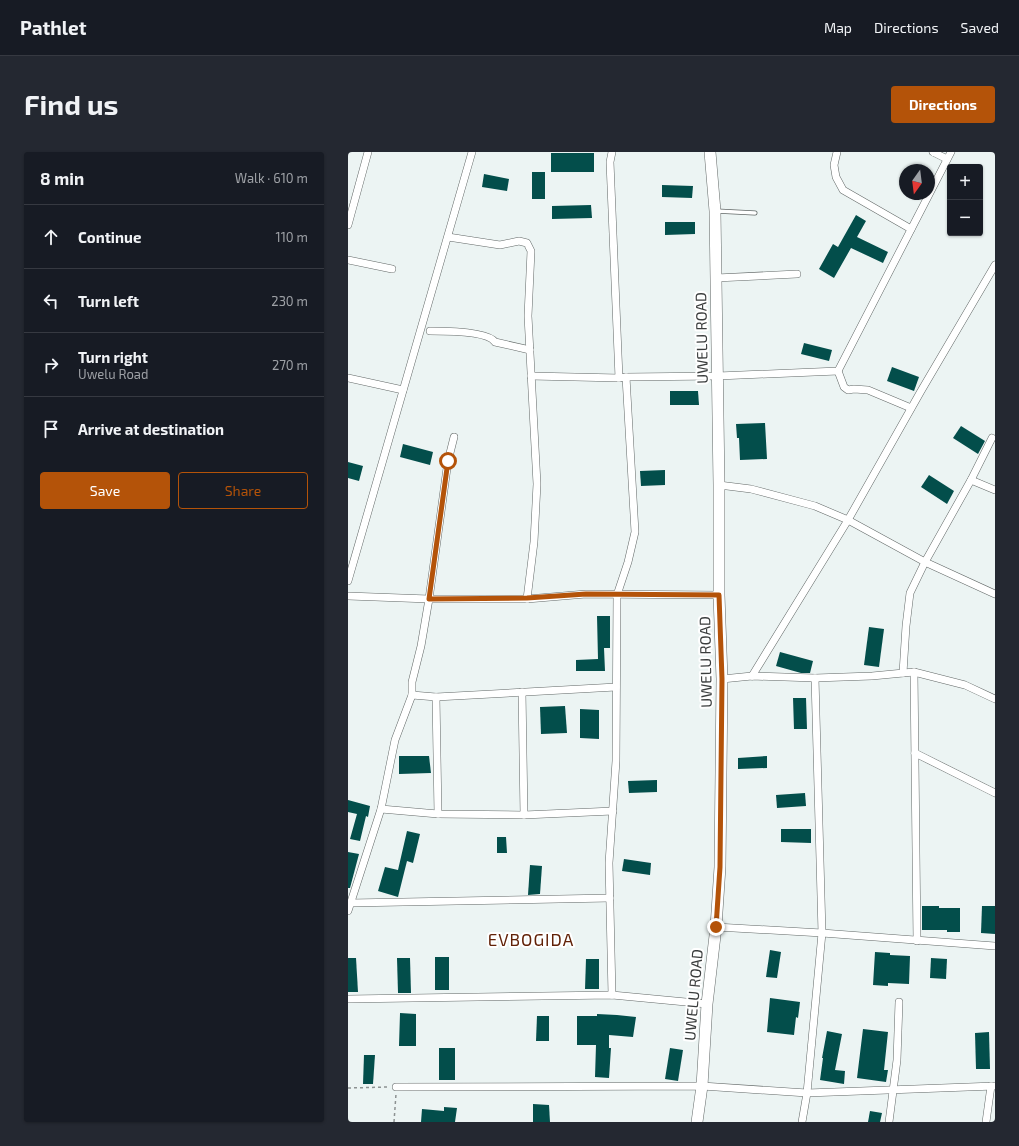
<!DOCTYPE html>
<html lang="en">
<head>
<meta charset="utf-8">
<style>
  body { margin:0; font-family:"Exo 2",sans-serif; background:#242831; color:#f1f3f6 }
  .controls { position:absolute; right:12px; top:12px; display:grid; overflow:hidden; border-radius:4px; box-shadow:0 1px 3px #0004 }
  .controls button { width:36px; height:36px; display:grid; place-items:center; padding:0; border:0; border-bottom:1px solid #363941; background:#171b24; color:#f1f3f6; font:20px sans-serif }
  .compass { position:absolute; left:551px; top:12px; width:36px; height:36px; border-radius:50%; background:#171b24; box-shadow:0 1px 3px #0004; rotate:194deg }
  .stop { position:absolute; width:12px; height:12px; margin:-9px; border:3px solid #b45309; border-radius:50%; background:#fff }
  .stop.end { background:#b45309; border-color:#fff; box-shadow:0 1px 4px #0008 }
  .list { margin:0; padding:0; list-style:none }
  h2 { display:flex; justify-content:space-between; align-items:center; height:52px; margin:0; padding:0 16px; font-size:17px }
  h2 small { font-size:13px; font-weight:400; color:#9ea1a6 }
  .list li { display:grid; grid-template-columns:26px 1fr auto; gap:12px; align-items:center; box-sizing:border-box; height:64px; padding:0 16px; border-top:1px solid #363941 }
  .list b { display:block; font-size:15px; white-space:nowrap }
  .list p { margin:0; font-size:13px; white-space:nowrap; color:#9ea1a6 }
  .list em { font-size:13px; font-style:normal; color:#9ea1a6 }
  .actions { display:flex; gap:8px; padding:12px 16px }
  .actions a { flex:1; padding:9px 0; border:1px solid #b45309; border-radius:4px; text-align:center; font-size:14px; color:#b45309 }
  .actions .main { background:#b45309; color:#fff }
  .icon { flex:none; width:22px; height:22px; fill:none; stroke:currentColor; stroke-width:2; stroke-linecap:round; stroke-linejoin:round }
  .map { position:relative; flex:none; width:647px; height:970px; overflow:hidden; border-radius:4px }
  header { display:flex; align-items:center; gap:24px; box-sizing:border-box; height:56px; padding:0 20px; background:#171b24; border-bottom:1px solid #363941 }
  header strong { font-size:19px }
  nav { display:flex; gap:22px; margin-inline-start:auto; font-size:14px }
  .intro { display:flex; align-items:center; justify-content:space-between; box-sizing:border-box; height:96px; padding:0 24px }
  h1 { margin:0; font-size:28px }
  .button { padding:10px 18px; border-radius:4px; background:#b45309; color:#fff; font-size:14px; font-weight:700 }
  main { display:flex; gap:24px; padding:0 24px }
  aside { flex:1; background:#171b24; border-radius:4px; box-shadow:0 1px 3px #0004 }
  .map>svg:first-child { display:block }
  .building { fill:#034e4b }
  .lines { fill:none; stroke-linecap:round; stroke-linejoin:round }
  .lane-casing { stroke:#626867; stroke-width:5 }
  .street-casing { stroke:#626867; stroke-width:8 }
  .secondary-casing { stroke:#626867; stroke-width:12 }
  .path { stroke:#8c9191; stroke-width:1.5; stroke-dasharray:3 3; stroke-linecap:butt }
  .lane { stroke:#fff; stroke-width:3.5 }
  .street { stroke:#fff; stroke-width:7 }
  .secondary { stroke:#fff; stroke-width:11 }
  .route { stroke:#b45309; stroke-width:5 }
  .labels { text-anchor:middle; stroke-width:4; stroke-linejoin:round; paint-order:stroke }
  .street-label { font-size:15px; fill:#3a3d3d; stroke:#fff }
  .quarter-label { font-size:17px; letter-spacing:1px; fill:#612107; stroke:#fff }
</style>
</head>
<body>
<header>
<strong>Pathlet</strong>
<nav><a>Map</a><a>Directions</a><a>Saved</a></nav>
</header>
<div class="intro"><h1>Find us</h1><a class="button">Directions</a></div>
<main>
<aside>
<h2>8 min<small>Walk · 610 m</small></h2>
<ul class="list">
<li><svg class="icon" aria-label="ahead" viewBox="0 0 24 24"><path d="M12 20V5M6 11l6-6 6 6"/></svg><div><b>Continue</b></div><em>110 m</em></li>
<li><svg class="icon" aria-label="left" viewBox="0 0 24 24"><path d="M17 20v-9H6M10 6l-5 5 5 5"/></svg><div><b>Turn left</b></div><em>230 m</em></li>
<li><svg class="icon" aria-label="right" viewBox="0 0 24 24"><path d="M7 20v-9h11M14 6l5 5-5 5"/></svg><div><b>Turn right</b><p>Uwelu Road</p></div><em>270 m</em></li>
<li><svg class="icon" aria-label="arrive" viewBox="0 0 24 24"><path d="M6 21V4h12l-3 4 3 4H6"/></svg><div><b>Arrive at destination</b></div></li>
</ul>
<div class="actions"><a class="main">Save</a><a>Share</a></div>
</aside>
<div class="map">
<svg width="647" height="970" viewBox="0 0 647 970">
  <rect width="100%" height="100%" fill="#ecf4f3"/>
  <g class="building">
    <rect x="203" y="1" width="43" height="19"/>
    <rect x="184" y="20" width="13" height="27"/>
    <path d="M136,22L161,27L159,39L134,35Z"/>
    <path d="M314,33L345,34L344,46L314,45Z"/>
    <path d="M243,53L244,66L204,67V54Z"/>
    <path d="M508,63L518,69L509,85L540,100L535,111L503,96L486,126L471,117L485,92L490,95Z"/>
    <path d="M317,70H347V82L317,83Z"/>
    <path d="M456,191L484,198L481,209L453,202Z"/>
    <path d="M544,215L571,225L566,239L539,229Z"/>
    <path d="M322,239H350L351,253H322Z"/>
    <path d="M417,271L419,307L392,308L391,286H389L388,272Z"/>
    <path d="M613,274L637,289L630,302L605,286Z"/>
    <path d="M55,292L85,300L82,313L52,305Z"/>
    <path d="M0,310L15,314L11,329L0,326Z"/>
    <path d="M317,318V333L293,334L292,319Z"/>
    <path d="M581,323L606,339L599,352L573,335Z"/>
    <path d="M249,464H262V496H256L257,519H228V508L250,507Z"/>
    <path d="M521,475L536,477L531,515L516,513Z"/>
    <path d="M432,500L465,509L462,521H453L428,514Z"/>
    <path d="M445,546H458L459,577H446Z"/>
    <path d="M217,554L219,581L193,582L192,555Z"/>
    <path d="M232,557L251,558V587L232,586Z"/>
    <path d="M51,604H81L83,621L51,622Z"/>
    <path d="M419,604V616L390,617V606Z"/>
    <path d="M309,628V640L281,641L280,629Z"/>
    <path d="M457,641L458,654L429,656L428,643Z"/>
    <path d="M0,648L22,654L20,665L18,664L12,689L2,687L9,662L0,660Z"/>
    <path d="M433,677H463V691L433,690Z"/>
    <path d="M59,679L72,682L65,711L59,709L50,745L30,739L37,715L50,718Z"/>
    <path d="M149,685H158L159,701H149Z"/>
    <path d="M0,700L11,702L2,736H0Z"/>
    <path d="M276,707L303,711L302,723L274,719Z"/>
    <path d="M182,713L194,714L192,742L180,743Z"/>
    <path d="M574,754H591V756H612V780H599V778H574Z"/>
    <path d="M634,754H647V782L633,781Z"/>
    <path d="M422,798L433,800L429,826L418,825Z"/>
    <path d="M527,800L542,801V803L562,804L561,832L540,831V834L525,833Z"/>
    <rect x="87" y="805" width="14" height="33"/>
    <path d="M0,806H8L10,840H0Z"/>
    <path d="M49,806H62L63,841H50Z"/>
    <path d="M583,806L599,807L598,827L582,826Z"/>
    <path d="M238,807H251V837H237Z"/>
    <path d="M422,846L452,850L450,866L448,865L446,883L419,880Z"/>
    <path d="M52,861L68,862V894H51Z"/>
    <path d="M249,862L269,863L288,865L285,885L261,883V896H263L261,926L247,925L248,893H229V864H249Z"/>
    <path d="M189,864H201V889H188Z"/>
    <path d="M515,877L540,880L536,918H540L538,930L509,926Z"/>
    <path d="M479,879L494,882L487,918L497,919L496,932L472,928L475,906H474Z"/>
    <path d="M641,880L642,917H628L627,881Z"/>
    <rect x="91" y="896" width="16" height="32"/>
    <path d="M322,896L335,898L330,929L317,927Z"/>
    <path d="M16,903H27L25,932H15Z"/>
    <path d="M185,952L201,953L202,970H185Z"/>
    <path d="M96,955L109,956L107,970H73L74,957L96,959Z"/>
    <path d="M522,959L534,961L532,970H520Z"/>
  </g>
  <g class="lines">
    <defs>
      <path id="lane" d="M368,59L407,61"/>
      <g id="street">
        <path d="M264,0L262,10L271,226"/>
        <path d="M489,0L486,13L488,25L495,38L563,77"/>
        <path d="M585,0L599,7"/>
        <path d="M0,73L20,0"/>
        <path d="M100,85L152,93L171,89L179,91L183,99L180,164L189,332L186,390L179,447"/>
        <path d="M0,108L44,117"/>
        <path d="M368,126L449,122"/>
        <path d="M82,179C96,179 140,179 147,190L182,198"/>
        <path d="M490,219L496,235L500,238L506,237L520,238L563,256"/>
        <path d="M183,224L271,226L278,225L370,224L490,219L603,0"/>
        <path d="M0,226L55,238"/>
        <path d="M623,328L647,338"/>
        <path d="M371,333L403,337L467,354L500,368L577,410L647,442"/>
        <path d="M0,429L124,0"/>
        <path d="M0,444L81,447H179L238,442L371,443"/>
        <path d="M566,520L569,789"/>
        <path d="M555,521L558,474L562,441L577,410L623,328L644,286"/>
        <path d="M404,524L500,368L573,239L647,113"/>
        <path d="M374,527L404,524L467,526L524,524L566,520L617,533L647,547"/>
        <path d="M174,540L176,663"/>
        <path d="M64,543L88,545L268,535"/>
        <path d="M88,545L90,662"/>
        <path d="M567,601L647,641"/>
        <path d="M33,657L90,662L176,663L265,659"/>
        <path d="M2,751L262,746"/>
        <path d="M0,759L33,657L47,588L64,543V530L73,494L81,447L100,309L106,285"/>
        <path d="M368,775L474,781L647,794"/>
        <path d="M264,843L261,711L268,609L269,443L280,410L287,380L278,225"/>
        <path d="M0,847L264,843L359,852"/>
        <path d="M48,935L354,934L459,941L647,934"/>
        <path d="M454,970L459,941L474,781L467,526"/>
        <path d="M541,970L549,908L551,850"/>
        <path d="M638,970L643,934"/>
      </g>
      <path id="secondary" d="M349,970L354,934L359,852L368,775L372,715L374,527L371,443V333L367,59L362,0"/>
    </defs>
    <use href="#lane" class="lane-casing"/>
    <use href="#street" class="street-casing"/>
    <use href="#secondary" class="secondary-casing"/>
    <g class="path">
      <path d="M0,936L41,935"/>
      <path d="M46,970L48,942"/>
    </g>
    <use href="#lane" class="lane"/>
    <use href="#street" class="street"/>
    <use href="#secondary" class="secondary"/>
  </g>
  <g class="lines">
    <path class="route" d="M100,309L81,447L179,446L238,442L371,443L374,527L372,715L368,775"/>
  </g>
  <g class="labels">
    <g class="street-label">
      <text transform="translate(354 186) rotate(-91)" y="5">UWELU ROAD</text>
      <text transform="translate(358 510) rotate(-91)" y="5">UWELU ROAD</text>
      <text transform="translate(346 843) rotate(-85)" y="5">UWELU ROAD</text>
    </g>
    <g class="quarter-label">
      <text x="183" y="794">EVBOGIDA</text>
    </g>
  </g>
</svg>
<div class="controls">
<button>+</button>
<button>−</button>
</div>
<svg class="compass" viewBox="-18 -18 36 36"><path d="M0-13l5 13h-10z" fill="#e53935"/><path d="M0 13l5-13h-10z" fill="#9ea1a6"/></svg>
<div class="stop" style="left:100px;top:309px"></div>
<div class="stop end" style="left:368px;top:775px"></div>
</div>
</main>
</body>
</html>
